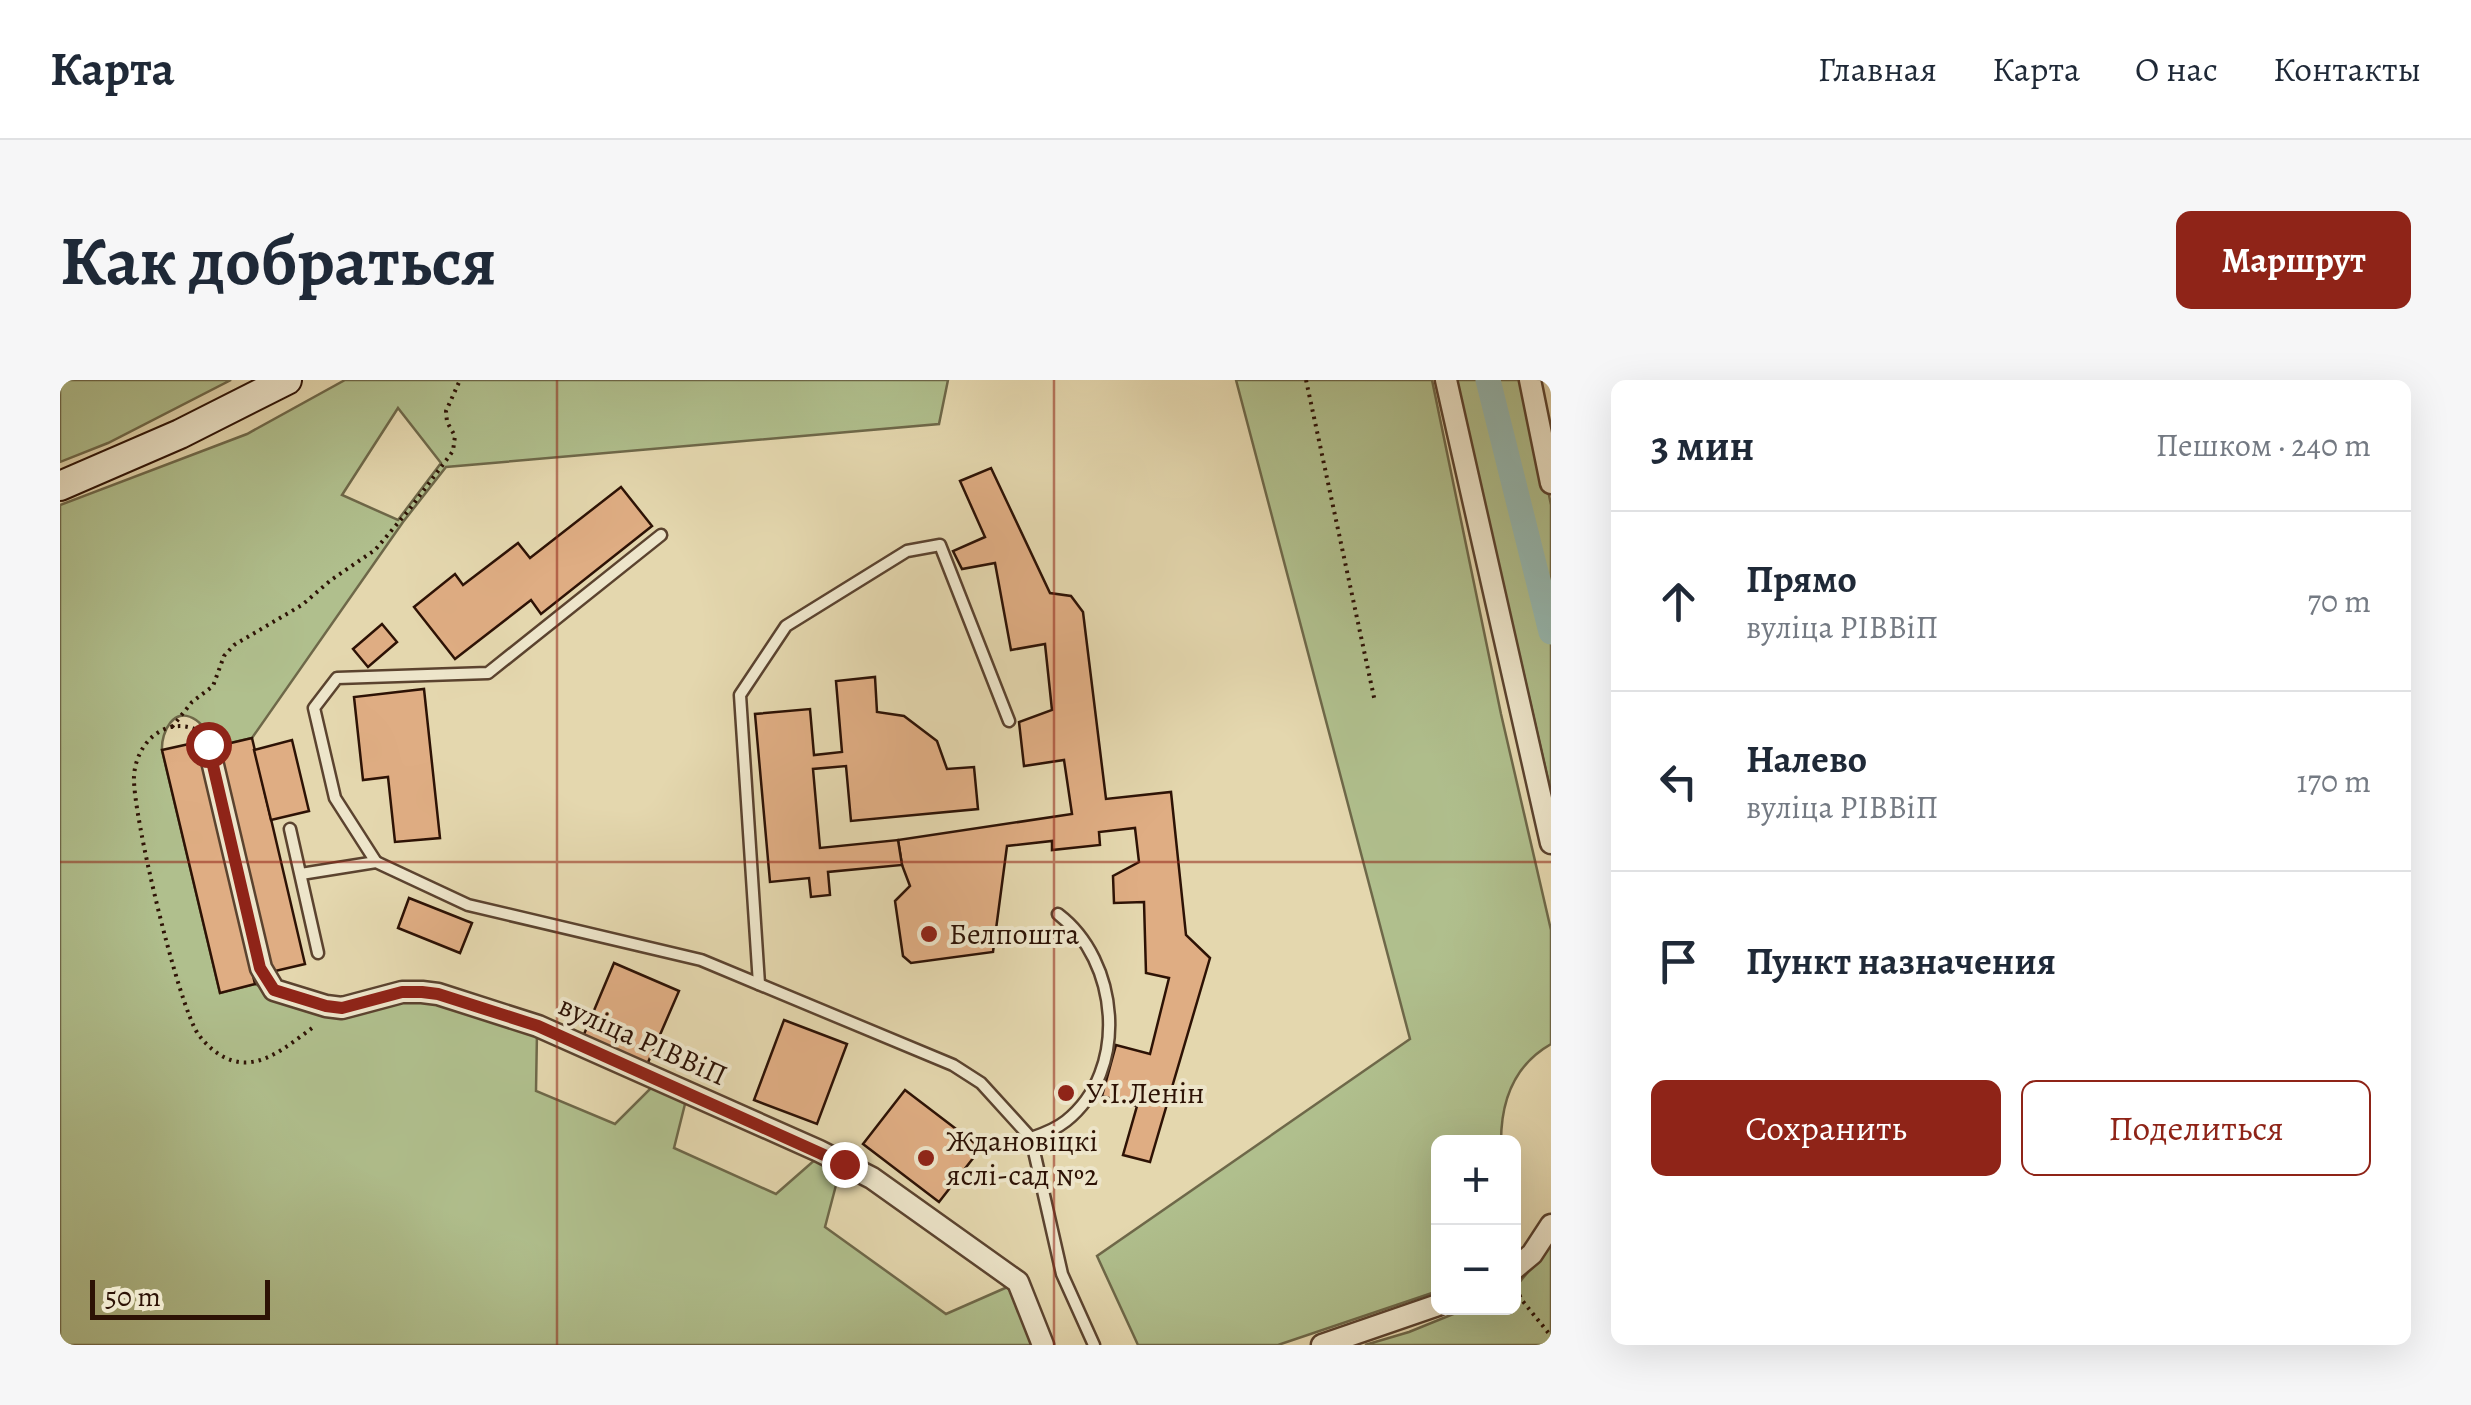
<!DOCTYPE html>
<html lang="ru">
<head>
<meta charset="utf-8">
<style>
  body { margin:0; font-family:Alegreya,serif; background:#f6f6f7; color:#1f2937 }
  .controls { position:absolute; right:30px; bottom:30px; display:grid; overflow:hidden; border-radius:15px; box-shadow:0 10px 40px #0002 }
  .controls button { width:90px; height:90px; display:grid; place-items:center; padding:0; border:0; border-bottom:2px solid #e0e1e3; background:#fff; color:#1f2937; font:50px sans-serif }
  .scale { position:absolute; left:30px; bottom:25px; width:180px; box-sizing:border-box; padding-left:10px; border:5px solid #2d1205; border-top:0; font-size:28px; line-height:35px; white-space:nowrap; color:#2d1205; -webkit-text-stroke:8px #ede5ca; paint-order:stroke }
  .stop { position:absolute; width:30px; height:30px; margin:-22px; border:8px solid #8f2418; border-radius:50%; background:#fff }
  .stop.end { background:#8f2418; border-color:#fff; box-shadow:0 2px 10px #0008 }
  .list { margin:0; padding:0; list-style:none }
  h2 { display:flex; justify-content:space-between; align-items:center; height:130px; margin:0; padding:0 40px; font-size:42px }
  h2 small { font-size:32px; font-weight:400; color:#747a83 }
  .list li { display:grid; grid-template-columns:65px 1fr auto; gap:30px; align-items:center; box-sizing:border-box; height:180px; padding:0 40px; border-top:2px solid #e0e1e3 }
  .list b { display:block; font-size:38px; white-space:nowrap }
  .list p { margin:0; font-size:32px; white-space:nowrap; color:#747a83 }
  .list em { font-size:32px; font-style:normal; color:#747a83 }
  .actions { display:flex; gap:20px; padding:30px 40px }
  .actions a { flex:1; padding:22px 0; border:2px solid #8f2418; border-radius:15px; text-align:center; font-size:35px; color:#8f2418 }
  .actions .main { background:#8f2418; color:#fff }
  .icon { flex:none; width:55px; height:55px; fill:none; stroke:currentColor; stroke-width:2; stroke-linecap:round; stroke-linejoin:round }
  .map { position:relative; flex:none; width:1491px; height:965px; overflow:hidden; border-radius:15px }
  header { display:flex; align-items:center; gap:60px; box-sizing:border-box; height:140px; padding:0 50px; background:#fff; border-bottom:2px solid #e0e1e3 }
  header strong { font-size:48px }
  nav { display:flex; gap:55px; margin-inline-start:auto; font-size:35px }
  .intro { display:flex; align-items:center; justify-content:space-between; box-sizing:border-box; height:240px; padding:0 60px }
  h1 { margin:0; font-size:70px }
  .button { padding:25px 45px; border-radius:15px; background:#8f2418; color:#fff; font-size:35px; font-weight:700 }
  main { display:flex; gap:60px; padding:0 60px }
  aside { flex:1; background:#fff; border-radius:15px; box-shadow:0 10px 40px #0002 }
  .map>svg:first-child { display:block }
  .green { fill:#b0bf8d; stroke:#6e6849; stroke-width:2.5; fill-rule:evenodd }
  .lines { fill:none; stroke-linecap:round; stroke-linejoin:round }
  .canal { stroke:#96b8b0; stroke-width:25 }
  .building { fill:#dfad83; stroke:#2d1205; stroke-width:2.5 }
  .service-casing { stroke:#5b432f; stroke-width:15 }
  .minor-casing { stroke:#5b432f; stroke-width:25 }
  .secondary-casing { stroke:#2d1205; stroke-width:32 }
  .path { stroke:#2d1205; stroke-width:4; stroke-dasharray:2.5 5; stroke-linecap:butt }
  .service { stroke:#ede5ca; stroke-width:10 }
  .minor { stroke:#ede5ca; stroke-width:20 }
  .secondary { stroke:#ede5ca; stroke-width:28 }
  .route { stroke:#8f2418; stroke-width:12 }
  .grid { fill:none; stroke:#8f2418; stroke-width:2.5; stroke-opacity:0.55 }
  .poi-dot { fill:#8f2418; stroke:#ede5ca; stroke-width:4 }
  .labels { text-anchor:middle; stroke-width:8; stroke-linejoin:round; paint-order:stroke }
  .poi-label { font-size:30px; fill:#2d1205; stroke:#ede5ca; text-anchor:start }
  .street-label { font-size:30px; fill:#2d1205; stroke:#ede5ca }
</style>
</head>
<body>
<header>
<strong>Карта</strong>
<nav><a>Главная</a><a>Карта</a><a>О нас</a><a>Контакты</a></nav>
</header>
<div class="intro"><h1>Как добраться</h1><a class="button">Маршрут</a></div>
<main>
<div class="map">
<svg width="1491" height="965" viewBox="0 0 1491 965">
  <rect width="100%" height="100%" fill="#e4d7ae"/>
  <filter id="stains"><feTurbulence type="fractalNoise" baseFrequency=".002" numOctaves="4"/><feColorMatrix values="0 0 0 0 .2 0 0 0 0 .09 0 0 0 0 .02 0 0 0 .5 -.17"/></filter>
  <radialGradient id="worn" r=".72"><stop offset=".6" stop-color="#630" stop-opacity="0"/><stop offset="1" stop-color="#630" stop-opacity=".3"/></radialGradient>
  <g class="green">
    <path d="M0,0H171L48,63L0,82Z"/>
    <path d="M285,0H888L879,44L386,87L343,142L192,358L158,366C151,358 145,346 136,340C114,325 101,352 102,370L160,613L195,604L243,625L345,615L477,652L476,711L555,744L594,705L626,720L614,768L716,814L757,778L780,790L765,847L886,934L952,905L976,965H0V125L187,54ZM338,28L381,83L338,140L282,115Z"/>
    <path d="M1176,0H1372L1441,334L1491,550V664C1454,685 1441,721 1441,762H1378V911L1218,965H1078L1037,876L1350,659Z"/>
    <path d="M1396,0H1466L1491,125V413Z"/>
    <path d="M1491,864V965H1305L1349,952L1408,928H1454V909Z"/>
  </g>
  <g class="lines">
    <path class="canal" d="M1428,0L1491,252"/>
  </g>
  <g class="building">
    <path d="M931,88L990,213L1011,216L1023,232L1046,419L1111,412L1126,555L1150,578L1090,782L1063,775L1077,726L1042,716L1056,665L1090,674L1109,598L1086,593L1084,522L1054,523L1053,496L1079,482L1075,448L1039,452L1040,465L992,470V461L947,466L933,572L851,583L843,576L835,521L850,506L842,485L838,460L1012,434L1004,380L964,386L959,342L992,330L985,264L951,270L935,183L902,189L893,171L925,157L900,101Z"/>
    <path d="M561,107L592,146L481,234L471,220L395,279L354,227L395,194L403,205L458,163L470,178Z"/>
    <path d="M322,244L337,262L308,287L293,269Z"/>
    <path d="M815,297L817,332L844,336L877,361L887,389L914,387L918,429L791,441L786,386L753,389L760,468L838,460L842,485L768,492L770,515L751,517L749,498L710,502L695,334L750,329L754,375L782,372L776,301Z"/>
    <path d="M364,309L380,458L335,462L328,397L303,400L294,317Z"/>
    <path d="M192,358L245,584L211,592L158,366Z"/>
    <path d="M232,360L249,431L211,440L194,370Z"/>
    <path d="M138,362L195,604L160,613L102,370Z"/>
    <path d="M349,518L412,543L400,573L338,548Z"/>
    <path d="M554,583L619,611L586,687L522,659Z"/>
    <path d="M724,640L787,664L757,744L694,720Z"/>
    <path d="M845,710L921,768L879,822L803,764Z"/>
  </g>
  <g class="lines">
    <defs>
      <g id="service">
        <path d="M230,449L258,573"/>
        <path d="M316,482L275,418L254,328L277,298L428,293L601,155"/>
        <path d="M241,494L316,482L408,525L641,580L893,685L921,703L971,758"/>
        <path d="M998,534C1059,580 1070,690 1006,741C996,749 983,754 971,758L1002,894L1034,965"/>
        <path d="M699,604L680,315L726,246L847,171L880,165L949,341"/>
      </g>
      <g id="minor">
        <path d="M1386,0L1491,463"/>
        <path d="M1470,0L1491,103"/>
        <path d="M148,364L201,588L214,610L266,626L282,628L342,612H362L378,614L478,646L759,771L812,798L958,902L983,965"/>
        <path d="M1454,889L1472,874L1491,845"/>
        <path d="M1262,965L1378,925"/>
      </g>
      <path id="secondary" d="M0,106L120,54L227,0"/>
    </defs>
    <use href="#service" class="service-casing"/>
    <use href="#minor" class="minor-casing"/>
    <use href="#secondary" class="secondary-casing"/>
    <g class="path">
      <path d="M1246,0L1315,322"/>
      <path d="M112,347L132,322L153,306L164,276L174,265L242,225L271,200L315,170L349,130L393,71L395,56L387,42L386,31L400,0"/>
      <path d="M135,349C103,337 76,364 74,396C72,433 118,624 138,654C147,666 159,677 174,681C204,689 232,662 255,646"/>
      <path d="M1457,908L1461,919L1491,956"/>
    </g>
    <use href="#service" class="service"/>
    <use href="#minor" class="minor"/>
    <use href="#secondary" class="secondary"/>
  </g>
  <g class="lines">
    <path class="route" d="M148,364L200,588L214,610L266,626L282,628L342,612H362L378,614L478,646L784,784"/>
  </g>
  <path class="grid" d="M497,0V965M994,0V965M0,482H1491"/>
  <g class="poi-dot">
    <circle cx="869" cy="554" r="10"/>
    <circle cx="1006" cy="713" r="10"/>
    <circle cx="866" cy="778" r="10"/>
  </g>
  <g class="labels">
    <g class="poi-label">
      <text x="889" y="564">Белпошта</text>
      <text x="1026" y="723">У.І.Ленін</text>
      <text x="886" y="771">Ждановіцкі<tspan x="886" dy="34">яслі-сад №2</tspan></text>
    </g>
    <g class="street-label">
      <text transform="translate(583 660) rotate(24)" y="10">вуліца РІВВіП</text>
    </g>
  </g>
  <rect width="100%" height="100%" filter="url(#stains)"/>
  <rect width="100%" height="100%" fill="url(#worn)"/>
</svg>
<div class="controls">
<button>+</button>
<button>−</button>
</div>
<div class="scale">50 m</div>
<div class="stop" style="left:148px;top:364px"></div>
<div class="stop end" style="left:784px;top:784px"></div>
</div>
<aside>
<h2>3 мин<small>Пешком · 240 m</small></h2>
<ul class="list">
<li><svg class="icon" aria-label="ahead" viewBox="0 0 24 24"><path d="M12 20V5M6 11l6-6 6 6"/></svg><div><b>Прямо</b><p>вуліца РІВВіП</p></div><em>70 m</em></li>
<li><svg class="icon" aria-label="left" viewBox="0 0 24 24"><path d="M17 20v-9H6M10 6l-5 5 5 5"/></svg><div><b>Налево</b><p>вуліца РІВВіП</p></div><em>170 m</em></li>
<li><svg class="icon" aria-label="arrive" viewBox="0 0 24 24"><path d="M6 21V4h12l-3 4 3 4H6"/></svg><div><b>Пункт назначения</b></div></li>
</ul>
<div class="actions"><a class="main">Сохранить</a><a>Поделиться</a></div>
</aside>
</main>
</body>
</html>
